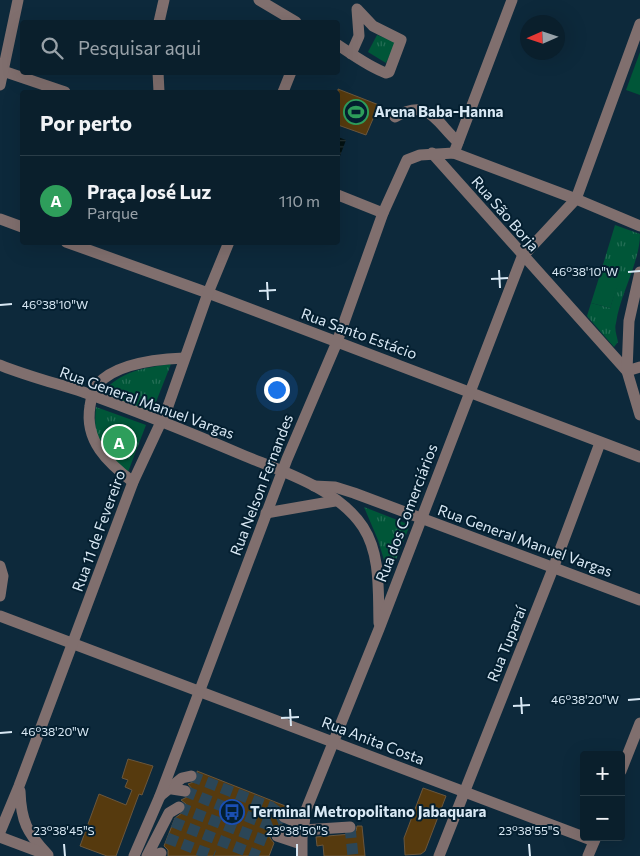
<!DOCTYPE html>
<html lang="pt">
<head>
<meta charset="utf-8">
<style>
  body { margin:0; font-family:Commissioner,sans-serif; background:#132734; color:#f1f3f6 }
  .controls { position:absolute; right:15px; bottom:15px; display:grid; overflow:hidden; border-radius:5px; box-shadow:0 5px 20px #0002 }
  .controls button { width:45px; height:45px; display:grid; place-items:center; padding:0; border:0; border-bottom:1px solid #2a3d48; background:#0a1f2c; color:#f1f3f6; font:25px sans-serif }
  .compass { position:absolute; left:520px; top:15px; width:45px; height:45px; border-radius:50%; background:#0a1f2c; box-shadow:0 5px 20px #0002; rotate:267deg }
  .you { position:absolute; left:276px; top:389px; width:18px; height:18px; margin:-12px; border:4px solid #fff; border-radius:50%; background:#1a73e8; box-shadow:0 0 0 8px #1a73e833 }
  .badge { display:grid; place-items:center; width:32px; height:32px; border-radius:50%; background:#b5acf8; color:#fff; font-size:16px; font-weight:700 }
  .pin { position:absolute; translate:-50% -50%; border:2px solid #fff; box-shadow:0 1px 5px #0006 }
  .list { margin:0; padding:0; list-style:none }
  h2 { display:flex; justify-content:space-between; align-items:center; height:65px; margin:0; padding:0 20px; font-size:21px }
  h2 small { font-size:16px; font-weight:400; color:#99a2a9 }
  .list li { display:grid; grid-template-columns:32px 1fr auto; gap:15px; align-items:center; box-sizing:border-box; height:90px; padding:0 20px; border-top:1px solid #2a3d48 }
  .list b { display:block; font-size:19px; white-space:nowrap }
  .list p { margin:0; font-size:16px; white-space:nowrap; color:#99a2a9 }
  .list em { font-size:16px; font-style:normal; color:#99a2a9 }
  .icon { flex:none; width:28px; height:28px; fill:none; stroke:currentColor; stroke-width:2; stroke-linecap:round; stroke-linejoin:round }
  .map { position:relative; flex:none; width:640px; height:856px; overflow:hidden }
  .search { position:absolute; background:#0a1f2c; box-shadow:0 5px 20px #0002; left:20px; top:20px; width:320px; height:55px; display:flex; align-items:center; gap:12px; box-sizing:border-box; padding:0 18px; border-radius:5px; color:#99a2a9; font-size:19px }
  .panel { position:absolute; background:#0a1f2c; box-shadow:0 5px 20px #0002; left:20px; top:90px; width:320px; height:155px; border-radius:5px }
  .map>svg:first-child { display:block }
  .grass { fill:#005638 }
  .park { fill:url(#park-tufts) }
  .water { fill:url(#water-rules) }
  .building { fill:#563a0e; stroke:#6a563c }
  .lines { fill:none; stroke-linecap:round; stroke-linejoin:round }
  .minor-tunnel { stroke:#2b4657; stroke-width:11; stroke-dasharray:11 5.5; stroke-linecap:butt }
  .minor { stroke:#806f6e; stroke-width:11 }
  .ticks { fill:none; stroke:#d8e8f4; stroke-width:2 }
  .labels { text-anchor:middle; stroke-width:4; stroke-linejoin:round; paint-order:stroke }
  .poi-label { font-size:15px; font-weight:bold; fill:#d8e8f4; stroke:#041f30; text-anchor:start }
  .street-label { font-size:15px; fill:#d8e8f4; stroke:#041f30 }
  .ticks-label { font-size:12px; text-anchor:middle; fill:#d8e8f4; stroke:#041f30; stroke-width:4; stroke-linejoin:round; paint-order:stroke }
</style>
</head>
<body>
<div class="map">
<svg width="640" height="856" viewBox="0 0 640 856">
  <defs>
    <pattern id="park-tufts" width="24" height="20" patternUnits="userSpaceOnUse" patternTransform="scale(1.25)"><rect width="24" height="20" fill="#005638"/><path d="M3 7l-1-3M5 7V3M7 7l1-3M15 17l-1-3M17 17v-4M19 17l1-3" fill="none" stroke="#246e55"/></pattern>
    <pattern id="water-rules" width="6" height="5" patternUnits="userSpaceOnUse" patternTransform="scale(1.25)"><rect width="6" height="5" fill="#021112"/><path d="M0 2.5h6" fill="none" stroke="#263435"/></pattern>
  </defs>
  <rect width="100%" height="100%" fill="#0d293b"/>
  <g class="grass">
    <path d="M640,52V95L626,90Z"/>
    <path d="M602,268L622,274L610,308L591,303Z"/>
  </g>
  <g class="park">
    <path d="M377,35L396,42L386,63L368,52Z"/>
    <path d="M615,225L640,234C640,262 620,294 616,323C614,329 617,336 618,342L614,347L587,316L591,303L610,308L621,274L602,268Z"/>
    <path d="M171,364L152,412L102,393C121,371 143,368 171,364Z"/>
    <path d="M96,407L146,425L128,472C103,450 92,443 96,407Z"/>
    <path d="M364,507L410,525L389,577L378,540Z"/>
  </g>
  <path class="water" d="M338,137L346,140L340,156L338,155Z"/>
  <g class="building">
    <path d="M338,89L379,105L366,135L338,125Z"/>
    <path d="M128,759L153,766L142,795L139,794L116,856H107L80,846L99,794L126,805L132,790L125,787L128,780L122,778Z"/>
    <path d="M197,771L288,807L287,810L280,811L277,815L278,821L282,824L280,829H275L270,833V838L274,843L269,856H168V850L164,846L175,818L186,810V804L181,800L191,795L192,789L188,784L196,781L198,775Z"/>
    <path d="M423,788L446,796L425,851L421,854L405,855L404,838Z"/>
    <path d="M357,826H362L365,856H324L323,845L317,846L316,837L351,834L356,831Z"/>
  </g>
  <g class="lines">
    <g class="minor-tunnel">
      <path d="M185,791L266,824L284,817L271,807L191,776"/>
      <path d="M179,807L268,842"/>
      <path d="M173,822L259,856"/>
      <path d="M350,827L353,856"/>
      <path d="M167,838L214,856"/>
    </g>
    <g class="minor">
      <path d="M259,0L296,22"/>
      <path d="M159,22L164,0"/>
      <path d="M338,45C353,55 369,67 386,73L389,72L401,40L373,26L357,9L359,36L351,54"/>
      <path d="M3,71L65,92"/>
      <path d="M158,72L159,92"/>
      <path d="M0,85L18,0"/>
      <path d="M283,92L291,72"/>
      <path d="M395,117C429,97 436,122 458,142"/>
      <path d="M432,153L627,371L640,415"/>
      <path d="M454,153L512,0"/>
      <path d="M338,195L383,213"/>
      <path d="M0,219L22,227"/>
      <path d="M66,242L208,293L640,457"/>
      <path d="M640,272L629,321L627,371L640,367"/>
      <path d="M0,365C27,376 55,383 83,392C137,411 191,433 245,456C284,472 338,489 363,527C381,555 378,591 379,623"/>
      <path d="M133,482C108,463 84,441 90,406C91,399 93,390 97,385C115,363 159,359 184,358"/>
      <path d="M314,486L335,487L354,493L640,600"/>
      <path d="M266,513L335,501"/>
      <path d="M0,566L3,576L0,596"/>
      <path d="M0,616L594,841"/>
      <path d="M621,771L640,723"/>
      <path d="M172,789L185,791"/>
      <path d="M20,791C21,821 27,833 48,855"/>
      <path d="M160,796L182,778L191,776"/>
      <path d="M284,817L303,825"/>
      <path d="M303,830L350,827"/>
      <path d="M0,832L19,786L133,482L167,409L208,293L229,242"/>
      <path d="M277,836L301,844"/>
      <path d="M0,837L45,854"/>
      <path d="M134,856L160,796L287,459L337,342L383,213L407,160L420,155L454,153L576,199L640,226"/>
      <path d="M147,856L169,813L179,807"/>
      <path d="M151,856L161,853"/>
      <path d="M302,856V838L306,810L379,629L522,257L576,199L640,24"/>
      <path d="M439,856L554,566L600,443"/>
      <path d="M588,856L596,837"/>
    </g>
  </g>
  <path class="ticks" d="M499,270L500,288M628,272L640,271M491,279L508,278M267,282L268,300M259,291L276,290M0,305L12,304M521,697L522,714M628,700L640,699M513,706L530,705M290,709L291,726M281,718L299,717M0,733L12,732M64,844L65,856M297,844V856M529,844L530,856"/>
  <defs>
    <symbol id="stadium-ring" viewBox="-11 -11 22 22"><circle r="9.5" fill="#041f30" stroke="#2e9e5b" stroke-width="1.5"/><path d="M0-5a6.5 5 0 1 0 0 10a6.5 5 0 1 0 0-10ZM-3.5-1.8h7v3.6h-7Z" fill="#2e9e5b"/></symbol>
    <symbol id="bus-ring" viewBox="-11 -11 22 22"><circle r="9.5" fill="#041f30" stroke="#1a4fb4" stroke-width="1.5"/><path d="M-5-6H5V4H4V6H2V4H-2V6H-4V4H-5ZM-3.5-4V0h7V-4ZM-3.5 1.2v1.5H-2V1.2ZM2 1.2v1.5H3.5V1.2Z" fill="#1a4fb4"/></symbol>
  </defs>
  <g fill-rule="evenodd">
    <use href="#stadium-ring" x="342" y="98" width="28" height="28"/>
    <use href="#bus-ring" x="218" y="798" width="28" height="28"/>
  </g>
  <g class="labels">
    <g class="poi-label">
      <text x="374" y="117">Arena Baba-Hanna</text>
      <text x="250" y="817">Terminal Metropolitano Jabaquara</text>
    </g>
    <g class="street-label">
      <text transform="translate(505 214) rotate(49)" y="5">Rua São Borja</text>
      <text transform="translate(359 334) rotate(20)" y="5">Rua Santo Estácio</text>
      <text transform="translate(147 403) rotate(20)" y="5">Rua General Manuel Vargas</text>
      <text transform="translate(262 485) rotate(-69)" y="5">Rua Nelson Fernandes</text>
      <text transform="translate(407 513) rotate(-69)" y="5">Rua dos Comerciários</text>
      <text transform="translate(99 531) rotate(-70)" y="5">Rua 11 de Fevereiro</text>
      <text transform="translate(525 541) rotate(20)" y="5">Rua General Manuel Vargas</text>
      <text transform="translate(507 644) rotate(-68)" y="5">Rua Tuparaí</text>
      <text transform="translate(373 741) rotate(21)" y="5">Rua Anita Costa</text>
    </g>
  </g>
  <g class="ticks-label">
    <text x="585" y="276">46°38'10"W</text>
    <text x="55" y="309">46°38'10"W</text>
    <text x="585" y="704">46°38'20"W</text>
    <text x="55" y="736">46°38'20"W</text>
    <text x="64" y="835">23°38'45"S</text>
    <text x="297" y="835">23°38'50"S</text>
    <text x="529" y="835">23°38'55"S</text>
  </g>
</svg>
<div class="controls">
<button>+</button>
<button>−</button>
</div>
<svg class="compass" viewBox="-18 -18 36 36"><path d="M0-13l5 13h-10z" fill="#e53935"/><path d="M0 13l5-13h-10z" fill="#99a2a9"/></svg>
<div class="you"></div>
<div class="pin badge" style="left:119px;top:442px;background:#2e9e5b">A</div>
<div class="search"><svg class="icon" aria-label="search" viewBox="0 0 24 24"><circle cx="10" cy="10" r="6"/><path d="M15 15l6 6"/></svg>Pesquisar aqui</div>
<section class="panel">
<h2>Por perto<small></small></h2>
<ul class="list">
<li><span class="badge" style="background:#2e9e5b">A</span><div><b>Praça José Luz</b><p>Parque</p></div><em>110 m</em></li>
</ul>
</section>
</div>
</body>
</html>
